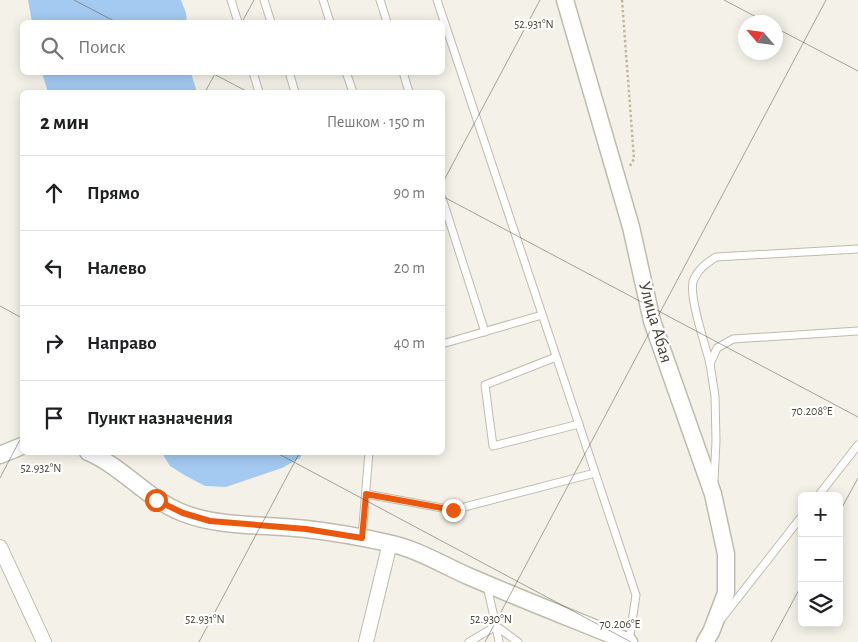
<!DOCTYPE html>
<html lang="ru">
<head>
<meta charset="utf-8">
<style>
  body { margin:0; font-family:"Alegreya Sans",sans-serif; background:#f2f2f2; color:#202124 }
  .controls { position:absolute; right:15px; bottom:15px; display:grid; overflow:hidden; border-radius:8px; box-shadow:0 2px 12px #0003 }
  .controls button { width:45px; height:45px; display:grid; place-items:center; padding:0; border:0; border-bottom:1px solid #e0e0e0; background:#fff; color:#202124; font:25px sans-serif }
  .compass { position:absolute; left:738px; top:15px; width:45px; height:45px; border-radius:50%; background:#fff; box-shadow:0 2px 12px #0003; rotate:298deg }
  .stop { position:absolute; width:15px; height:15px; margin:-11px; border:4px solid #ea580c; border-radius:50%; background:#fff }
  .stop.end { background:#ea580c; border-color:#fff; box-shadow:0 1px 5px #0008 }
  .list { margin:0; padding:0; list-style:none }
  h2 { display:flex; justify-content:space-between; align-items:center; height:65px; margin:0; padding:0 20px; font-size:21px }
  h2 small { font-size:16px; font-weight:400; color:#757577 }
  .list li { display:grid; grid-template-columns:32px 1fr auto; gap:15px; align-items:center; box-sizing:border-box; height:75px; padding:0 20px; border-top:1px solid #e0e0e0 }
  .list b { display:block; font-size:19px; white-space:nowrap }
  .list em { font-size:16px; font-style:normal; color:#757577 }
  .icon { flex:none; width:28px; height:28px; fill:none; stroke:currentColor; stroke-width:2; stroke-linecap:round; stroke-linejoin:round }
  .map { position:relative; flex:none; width:858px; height:642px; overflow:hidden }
  .search { position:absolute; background:#fff; box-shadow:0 2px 12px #0003; left:20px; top:20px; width:425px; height:55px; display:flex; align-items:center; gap:12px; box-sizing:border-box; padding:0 18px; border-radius:8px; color:#757577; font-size:19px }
  .panel { position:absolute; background:#fff; box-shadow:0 2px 12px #0003; left:20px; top:90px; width:425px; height:365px; border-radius:8px }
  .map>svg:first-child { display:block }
  .water { fill:#a4caf1 }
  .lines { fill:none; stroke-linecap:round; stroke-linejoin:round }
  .service-casing { stroke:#c0bbab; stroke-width:9 }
  .minor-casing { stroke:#c0bbab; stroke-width:16 }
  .tertiary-casing { stroke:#c0bbab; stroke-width:19 }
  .path { stroke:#c2b89c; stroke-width:2.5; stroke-dasharray:2.5 2.5; stroke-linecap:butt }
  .service { stroke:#fff; stroke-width:7 }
  .minor { stroke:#fff; stroke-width:14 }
  .tertiary { stroke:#fff; stroke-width:16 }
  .route { stroke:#ea580c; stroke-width:6 }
  .ticks { fill:none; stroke:#484337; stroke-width:1; stroke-opacity:0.45 }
  .labels { text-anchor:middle; stroke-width:4.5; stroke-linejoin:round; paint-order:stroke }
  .street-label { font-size:18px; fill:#484337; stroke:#fff }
  .ticks-label { font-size:12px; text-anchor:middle; fill:#484337; stroke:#fff; stroke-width:4.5; stroke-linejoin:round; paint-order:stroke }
</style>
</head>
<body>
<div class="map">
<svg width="858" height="642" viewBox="0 0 858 642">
  <rect width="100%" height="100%" fill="#f4f2e8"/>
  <g class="water">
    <path d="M28,0H181L186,13L187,22H32Z"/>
    <path d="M42,73H191L197,92H48Z"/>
    <path d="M162,453H303L300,458L282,468L226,487L205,486L186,476L170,466Z"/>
  </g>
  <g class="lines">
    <defs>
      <g id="service">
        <path d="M231,0L238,22"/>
        <path d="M264,0L271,22"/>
        <path d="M323,0L330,22"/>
        <path d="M380,0L387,22"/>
        <path d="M437,0L636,595L629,642"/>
        <path d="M253,72L259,92"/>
        <path d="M289,72L295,92"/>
        <path d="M346,72L353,92"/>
        <path d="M403,72L409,92"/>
        <path d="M442,198L485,332"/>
        <path d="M442,344L542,315"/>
        <path d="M556,357L485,385L493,446L579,424"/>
        <path d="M710,364C706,346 687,293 694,279C699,268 707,263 716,257L858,249"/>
        <path d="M714,481L716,441L715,396L710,364L717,348L733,339L858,331"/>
        <path d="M366,494L453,510L595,473"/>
        <path d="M818,496L858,445"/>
        <path d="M362,537L369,452"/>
        <path d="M487,586L496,626L518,642"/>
        <path d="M722,618L802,516"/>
        <path d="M469,642L496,626L499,642"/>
      </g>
      <g id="minor">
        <path d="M0,547L44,642"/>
        <path d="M366,642L390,543"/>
      </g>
      <g id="tertiary">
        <path d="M565,0L631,227L652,321L713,494L726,554V593L711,632L705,642"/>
        <path d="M88,452C123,467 147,499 183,513C221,528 266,524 306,529C333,532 361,537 388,543C417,549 441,564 468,576C521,599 575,620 629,642"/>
        <path d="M0,455L22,446"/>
      </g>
    </defs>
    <use href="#service" class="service-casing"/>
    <use href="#minor" class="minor-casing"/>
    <use href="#tertiary" class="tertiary-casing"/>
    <path class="path" d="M622,0L634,159L630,166"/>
    <use href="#service" class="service"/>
    <use href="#minor" class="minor"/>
    <use href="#tertiary" class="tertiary"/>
  </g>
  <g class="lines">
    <path class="route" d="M156,500L183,513L210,521L306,529L362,538L366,494L453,510"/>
  </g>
  <path class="ticks" d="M74,0L116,22M724,0L766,22M242,22L254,0M776,28L858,71M210,72L248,92M205,92L216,72M442,184L540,0M442,196L858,417M0,306L22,318M275,452L631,642M0,478L22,436M839,513L858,478M199,642L300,452M485,642L826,0M771,642L802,584"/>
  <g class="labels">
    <g class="street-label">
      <text transform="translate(656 322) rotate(74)" y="6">Улица Абая</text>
    </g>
  </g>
  <g class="ticks-label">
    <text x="534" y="28">52.931°N</text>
    <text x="812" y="415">70.208°E</text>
    <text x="41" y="472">52.932°N</text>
    <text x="205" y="623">52.931°N</text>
    <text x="491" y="623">52.930°N</text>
    <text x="620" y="628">70.206°E</text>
  </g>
</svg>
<div class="controls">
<button>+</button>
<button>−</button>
<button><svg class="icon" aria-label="layers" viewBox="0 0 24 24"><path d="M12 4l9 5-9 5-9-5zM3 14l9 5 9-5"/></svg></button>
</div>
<svg class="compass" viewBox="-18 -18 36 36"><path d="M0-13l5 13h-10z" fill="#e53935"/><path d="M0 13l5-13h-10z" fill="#757577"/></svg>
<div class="stop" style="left:156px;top:500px"></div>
<div class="stop end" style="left:453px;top:510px"></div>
<div class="search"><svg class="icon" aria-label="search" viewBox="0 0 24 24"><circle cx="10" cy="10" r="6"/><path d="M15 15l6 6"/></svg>Поиск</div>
<section class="panel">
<h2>2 мин<small>Пешком · 150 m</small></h2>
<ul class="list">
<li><svg class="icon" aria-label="ahead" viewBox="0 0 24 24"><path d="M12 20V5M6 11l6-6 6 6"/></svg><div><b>Прямо</b></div><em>90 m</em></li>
<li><svg class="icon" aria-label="left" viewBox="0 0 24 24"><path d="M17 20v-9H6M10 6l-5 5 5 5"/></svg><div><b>Налево</b></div><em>20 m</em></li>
<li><svg class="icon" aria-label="right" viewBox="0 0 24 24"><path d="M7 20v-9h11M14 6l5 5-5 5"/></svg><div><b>Направо</b></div><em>40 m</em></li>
<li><svg class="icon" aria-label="arrive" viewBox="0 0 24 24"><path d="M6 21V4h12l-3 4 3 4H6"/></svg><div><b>Пункт назначения</b></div></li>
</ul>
</section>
</div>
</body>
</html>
